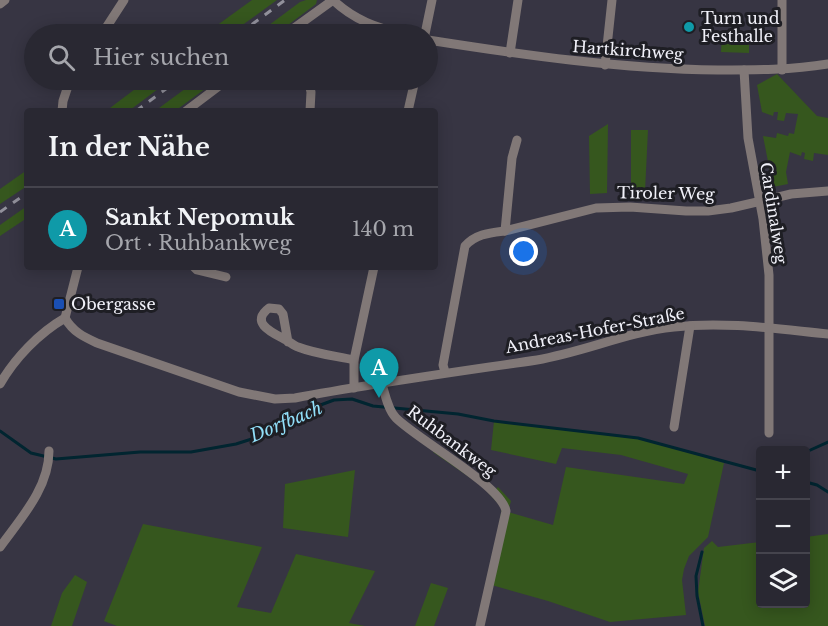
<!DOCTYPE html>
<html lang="de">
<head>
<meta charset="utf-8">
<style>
  body { margin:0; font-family:"Libre Baskerville",serif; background:#31303a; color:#f1f3f6 }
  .controls { position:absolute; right:18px; bottom:18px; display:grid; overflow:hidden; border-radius:6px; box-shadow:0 3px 15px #0003 }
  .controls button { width:54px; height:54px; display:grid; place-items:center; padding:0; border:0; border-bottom:2px solid #45444d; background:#292832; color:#f1f3f6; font:30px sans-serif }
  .you { position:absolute; left:524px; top:252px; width:21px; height:21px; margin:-15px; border:4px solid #fff; border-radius:50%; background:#1a73e8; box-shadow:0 0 0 9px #1a73e833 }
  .badge { display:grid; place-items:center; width:39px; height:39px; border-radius:50%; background:#8bbbb9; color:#fff; font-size:20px; font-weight:700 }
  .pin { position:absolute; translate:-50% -50px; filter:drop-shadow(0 2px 3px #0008) }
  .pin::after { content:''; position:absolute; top:32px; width:21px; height:18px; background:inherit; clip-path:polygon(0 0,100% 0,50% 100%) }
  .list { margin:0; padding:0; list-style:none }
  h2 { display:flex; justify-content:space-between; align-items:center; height:78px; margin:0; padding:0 24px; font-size:26px }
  h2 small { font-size:20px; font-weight:400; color:#a5a6ac }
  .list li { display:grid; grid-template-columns:39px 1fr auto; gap:18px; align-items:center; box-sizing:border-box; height:84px; padding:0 24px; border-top:2px solid #45444d }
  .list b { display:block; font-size:22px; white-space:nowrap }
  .list p { margin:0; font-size:20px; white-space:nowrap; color:#a5a6ac }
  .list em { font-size:20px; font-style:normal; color:#a5a6ac }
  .icon { flex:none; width:33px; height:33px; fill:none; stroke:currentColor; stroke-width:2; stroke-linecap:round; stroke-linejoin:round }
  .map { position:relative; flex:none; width:828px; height:626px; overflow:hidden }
  .search { position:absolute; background:#292832; box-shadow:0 3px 15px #0003; left:24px; top:24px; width:414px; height:66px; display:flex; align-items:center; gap:15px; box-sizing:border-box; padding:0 21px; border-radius:33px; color:#a5a6ac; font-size:22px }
  .panel { position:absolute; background:#292832; box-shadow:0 3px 15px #0003; left:24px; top:108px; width:414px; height:162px; border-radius:6px }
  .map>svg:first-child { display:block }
  .green { fill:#36571e }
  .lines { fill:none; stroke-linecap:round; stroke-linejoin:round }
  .stream { stroke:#012530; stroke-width:3 }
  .street { stroke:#817877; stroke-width:9 }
  .rail { stroke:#92919c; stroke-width:3; stroke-dasharray:8 8; stroke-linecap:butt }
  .culture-dot { fill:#0f9aa8; stroke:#1e1e24; stroke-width:2 }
  .transit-dot { fill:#1a4fb4; stroke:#1e1e24; stroke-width:2 }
  .labels { text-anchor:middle; stroke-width:6; stroke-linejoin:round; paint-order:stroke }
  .poi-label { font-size:16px; fill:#f1f1f9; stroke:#1e1e24; text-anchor:start }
  .street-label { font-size:16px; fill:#f1f1f9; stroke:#1e1e24 }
  .water-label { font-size:18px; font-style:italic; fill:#91dff9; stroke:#1e1e24 }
</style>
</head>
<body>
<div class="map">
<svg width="828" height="626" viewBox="0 0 828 626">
  <rect width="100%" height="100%" fill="#373543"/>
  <g class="green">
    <path d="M252,0H277L230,34H205Z"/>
    <path d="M306,0H317L316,4L276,34H257L300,2Z"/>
    <path d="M722,36L749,37V53L721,52Z"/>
    <path d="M777,74L817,116L828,118V155L814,153L813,161L804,159L805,153L802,152L801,156L790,152L786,172L788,184L773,187L763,136L776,138L777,133L788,136L789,133L794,134L798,114L786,113L784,121L777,120L778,112H774L773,116L762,112L757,85Z"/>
    <path d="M147,80H170L130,110L106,111Z"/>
    <path d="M197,80H217L175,111H155Z"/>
    <path d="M608,124L607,193L590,194L589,136Z"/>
    <path d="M631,130H648L645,191H631Z"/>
    <path d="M27,170V186L0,204V189Z"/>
    <path d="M27,206V218L0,236V225Z"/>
    <path d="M494,421L638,438L724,463L708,537L689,556L684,569L682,580L686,615L610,622L548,601L488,584L502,508L482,486L433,452L439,449L495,490L498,487L511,501L508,512L553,525L566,467L684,484L688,474L621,455L562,448L556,464L491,450Z"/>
    <path d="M355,470L348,537L283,528L285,484Z"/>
    <path d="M143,524L262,547L237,607L271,613L296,554L375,571L349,623L365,626H117L104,621Z"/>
    <path d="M828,534V626H705L698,592L704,548L712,541L718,547L760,542V604H806V537Z"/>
    <path d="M75,575L87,582L72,626H51L62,593Z"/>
    <path d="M431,583L448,588L434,626H415Z"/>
  </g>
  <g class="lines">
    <g class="stream">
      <path d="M0,431L31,453L56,459L140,452H191L236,444L258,437L283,427L315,407L334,400L352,399L373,406L458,414L494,421L638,438L760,471"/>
      <path d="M806,452L828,442"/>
      <path d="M806,482L817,485L828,492"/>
      <path d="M702,552L696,576L697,596L703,626"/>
    </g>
    <g class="street">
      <path d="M333,0C354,20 377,28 404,34"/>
      <path d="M0,4L5,0"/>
      <path d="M102,34L124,0"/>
      <path d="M286,34L333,0"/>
      <path d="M425,34L432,0"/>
      <path d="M428,40C524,55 620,69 718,70C755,70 792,70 828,64"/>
      <path d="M510,53L518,0"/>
      <path d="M605,65L612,0"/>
      <path d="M744,70L748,138L763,219L769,275V433"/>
      <path d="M782,70V0"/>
      <path d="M308,80L311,92L310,111"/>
      <path d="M62,111L63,101L70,80"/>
      <path d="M186,111L227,80"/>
      <path d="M408,111L415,80"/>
      <path d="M517,140L512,158L505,231L596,208L630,207L686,211H708L731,208L791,194L828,191"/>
      <path d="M194,267L197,270L226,277"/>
      <path d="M65,318C73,332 84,337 97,343L239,392L275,399L295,398C375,383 456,372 537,360C584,352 627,332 674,327C725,321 777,329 828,334"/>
      <path d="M65,318L78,267"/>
      <path d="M288,342L283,314L279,309L269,308C249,323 273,333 286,340C290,342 294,346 298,347C316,354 336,356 354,360"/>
      <path d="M445,372L443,365L465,246C476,234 489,233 505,231"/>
      <path d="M0,384C15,358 39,333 65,318"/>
      <path d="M382,384C385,394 388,410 396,418C418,440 501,485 506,511L480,626"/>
      <path d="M354,388V360L374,267"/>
      <path d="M674,427L690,326"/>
      <path d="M0,547C21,518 49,488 49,451"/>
    </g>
    <g class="rail">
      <path d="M239,34L285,0"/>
      <path d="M136,111L178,80"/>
      <path d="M0,212L27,193"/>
    </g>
  </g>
  <circle class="culture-dot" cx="689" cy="27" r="6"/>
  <rect class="transit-dot" x="53" y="298" width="12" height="12" rx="3"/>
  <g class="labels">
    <g class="poi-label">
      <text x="701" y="24">Turn und<tspan x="701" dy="18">Festhalle</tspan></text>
      <text x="71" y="310">Obergasse</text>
    </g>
    <g class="street-label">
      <text transform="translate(628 50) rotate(4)" y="6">Hartkirchweg</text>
      <text transform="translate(666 193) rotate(1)" y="6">Tiroler Weg</text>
      <text transform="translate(774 213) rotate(81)" y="6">Cardinalweg</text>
      <text transform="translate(595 330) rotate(-11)" y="6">Andreas-Hofer-Straße</text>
      <text transform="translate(452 441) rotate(37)" y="6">Ruhbankweg</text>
    </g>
    <g class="water-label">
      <text transform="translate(286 422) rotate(-23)" y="6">Dorfbach</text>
    </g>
  </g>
</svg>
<div class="controls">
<button>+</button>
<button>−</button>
<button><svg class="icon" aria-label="layers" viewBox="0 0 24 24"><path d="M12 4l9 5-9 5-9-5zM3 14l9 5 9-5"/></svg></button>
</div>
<div class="you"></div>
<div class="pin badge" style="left:379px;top:398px;background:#0f9aa8">A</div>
<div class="search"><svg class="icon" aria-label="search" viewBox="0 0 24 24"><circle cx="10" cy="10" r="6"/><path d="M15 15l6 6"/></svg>Hier suchen</div>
<section class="panel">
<h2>In der Nähe<small></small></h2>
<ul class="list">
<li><span class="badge" style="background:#0f9aa8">A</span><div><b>Sankt Nepomuk</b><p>Ort · Ruhbankweg</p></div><em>140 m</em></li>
</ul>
</section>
</div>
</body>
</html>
